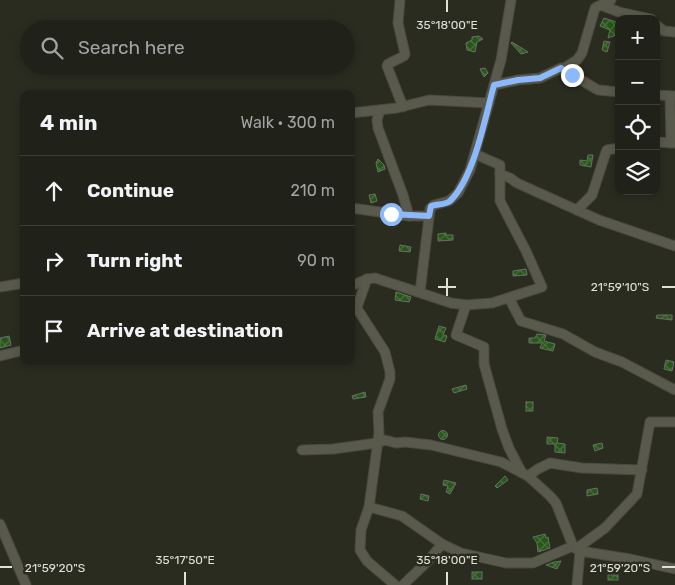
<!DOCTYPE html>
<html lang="en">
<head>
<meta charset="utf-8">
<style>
  body { margin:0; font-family:Rubik,sans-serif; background:#282921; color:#f1f3f6 }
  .controls { position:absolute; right:15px; top:15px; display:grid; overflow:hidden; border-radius:10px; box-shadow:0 2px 8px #0003 }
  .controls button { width:45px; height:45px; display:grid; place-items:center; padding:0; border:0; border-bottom:1px solid #3d3e37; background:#202118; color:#f1f3f6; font:25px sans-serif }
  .stop { position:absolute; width:15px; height:15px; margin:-11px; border:4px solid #8cb9fc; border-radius:50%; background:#fff }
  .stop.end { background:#8cb9fc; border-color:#fff; box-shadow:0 1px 5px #0008 }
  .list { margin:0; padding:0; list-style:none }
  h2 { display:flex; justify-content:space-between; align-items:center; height:65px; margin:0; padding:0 20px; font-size:21px }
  h2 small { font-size:16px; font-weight:400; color:#a2a3a2 }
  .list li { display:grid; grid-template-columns:32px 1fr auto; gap:15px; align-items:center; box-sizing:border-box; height:70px; padding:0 20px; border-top:1px solid #3d3e37 }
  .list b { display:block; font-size:19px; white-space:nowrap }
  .list em { font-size:16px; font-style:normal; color:#a2a3a2 }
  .icon { flex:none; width:28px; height:28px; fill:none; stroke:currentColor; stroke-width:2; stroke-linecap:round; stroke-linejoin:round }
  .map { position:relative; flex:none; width:675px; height:585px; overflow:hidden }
  .search { position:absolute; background:#202118; box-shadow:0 2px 8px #0003; left:20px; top:20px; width:335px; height:55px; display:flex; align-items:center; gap:12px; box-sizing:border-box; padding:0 18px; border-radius:28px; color:#a2a3a2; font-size:19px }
  .panel { position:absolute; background:#202118; box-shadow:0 2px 8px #0003; left:20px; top:90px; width:335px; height:275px; border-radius:10px }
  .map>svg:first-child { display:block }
  .building { fill:url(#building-cross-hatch); stroke:#677065 }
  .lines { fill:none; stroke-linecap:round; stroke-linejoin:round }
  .minor-casing { stroke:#49493f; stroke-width:11 }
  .minor { stroke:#59594c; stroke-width:9 }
  .route { stroke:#8cb9fc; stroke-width:6 }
  .ticks { fill:none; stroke:#dfe0d8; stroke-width:2 }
  .ticks-label { font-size:12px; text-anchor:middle; fill:#dfe0d8; stroke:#2b2c20; stroke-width:5; stroke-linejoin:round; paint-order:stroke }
</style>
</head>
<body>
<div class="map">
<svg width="675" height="585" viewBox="0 0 675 585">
  <defs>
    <pattern id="building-cross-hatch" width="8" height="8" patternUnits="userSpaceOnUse" patternTransform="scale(1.25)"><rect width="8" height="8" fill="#275718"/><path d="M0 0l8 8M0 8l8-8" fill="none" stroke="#466f39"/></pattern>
  </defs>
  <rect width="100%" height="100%" fill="#2b2c20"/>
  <g class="building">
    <path d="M604,18L619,23V34L608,38L610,30L600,26Z"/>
    <path d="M479,36L483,39L477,42L475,52L467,50L466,43L472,40V37Z"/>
    <path d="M604,41L610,42L607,52L602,50Z"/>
    <path d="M512,42L528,52L521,54L511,43Z"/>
    <path d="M485,68L488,73L484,77L480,69Z"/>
    <path d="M588,155H593L591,167L580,165V160L587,161Z"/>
    <path d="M378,159L384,165L385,169L378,172L376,163Z"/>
    <path d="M375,194L377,201L371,203L369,195Z"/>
    <path d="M446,233V235H453V240L438,241V234Z"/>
    <path d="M400,245L411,247L410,252L399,251Z"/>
    <path d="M526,269L527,275L513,276V271Z"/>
    <path d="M396,292L411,297L409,302L395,300Z"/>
    <path d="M657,315H672V320L656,318Z"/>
    <path d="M439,326L446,328L443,335L447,336L445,342L435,339Z"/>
    <path d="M537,334L546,335L544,341L555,344L553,351L540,348L542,343H529V338H535Z"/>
    <path d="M9,336L11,345L0,348V338Z"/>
    <path d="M666,360L674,362L672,371L664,369Z"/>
    <path d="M466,385L467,389L454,393L452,389Z"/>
    <path d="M365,392L366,397L353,399L352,396Z"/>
    <rect x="526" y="402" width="7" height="9"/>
    <circle cx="443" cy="435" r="4.5"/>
    <path d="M547,437L558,438L557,443L565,444V453L555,452V444H547Z"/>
    <path d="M602,443L603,448L595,451L593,445Z"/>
    <path d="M505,476L508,480L497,488L495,486Z"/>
    <path d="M444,480L456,483L450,494L446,492L448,486L443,485Z"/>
    <path d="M597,488L598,494L587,496V490Z"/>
    <path d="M421,494L429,496L428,501L420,499Z"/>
    <path d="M545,534L546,538L548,537L550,548L538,552L537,543L533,537Z"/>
    <path d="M561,561L557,569L546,565L554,562Z"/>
    <rect x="472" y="572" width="10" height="7"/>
    <rect x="608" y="575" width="10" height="5"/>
  </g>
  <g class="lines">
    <defs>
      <g id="minor">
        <path d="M400,0L398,23L405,54L404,56L388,64L387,66L403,107"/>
        <path d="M601,5L619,12L651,19"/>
        <path d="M656,25L664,31L675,32"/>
        <path d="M563,69L577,60L582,53L595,8C600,4 607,5 611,0"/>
        <path d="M494,85L518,80L540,78L561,68L598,90L619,92"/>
        <path d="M656,95L675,96"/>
        <path d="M670,96L671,143"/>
        <path d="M380,110L377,120L378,128L403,195L409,216"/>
        <path d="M351,113L397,108L429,100L489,103"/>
        <path d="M656,142L675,143"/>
        <path d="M500,174L510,178L517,183L599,220L675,246"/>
        <path d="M351,208L409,216H429"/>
        <path d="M577,210L592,195L606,152L607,150L619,148"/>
        <path d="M367,279L357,307L358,310L385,352L390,372V379L378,412L379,433L369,507L361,530L360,550L367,561L395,585"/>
        <path d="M351,286L367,279L375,278L451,303L466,305L492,303L542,287L526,251L500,201V165L475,154"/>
        <path d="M0,287L24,283"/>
        <path d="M420,292L430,209L434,205L449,201L458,193L470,170L501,60L511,0"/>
        <path d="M509,298L521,321L563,334L595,352L622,362L675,390"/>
        <path d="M466,305L456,335L484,347V364L502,429L509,448L521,471"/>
        <path d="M0,356L24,350"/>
        <path d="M302,450L333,449L377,443L385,440L396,443L405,442L431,445L501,462L528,476L550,496L556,503L573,546"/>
        <path d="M528,476L538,469L550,463L582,468L642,470"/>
        <path d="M369,507L402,516L442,544L461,553L506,563H533L573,546L580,551L630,559L675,569"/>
        <path d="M0,524L26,585"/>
        <path d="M576,549L605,528L637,494L650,422H675"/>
        <path d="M403,585L428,561L442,544"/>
        <path d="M577,585L580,551"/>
      </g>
    </defs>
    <use href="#minor" class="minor-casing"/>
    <use href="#minor" class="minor"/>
  </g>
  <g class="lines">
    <path class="route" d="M391,214L429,216L431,206C437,204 445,205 450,201C474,178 485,118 494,85L518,80L540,78L561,68L572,75"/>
  </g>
  <path class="ticks" d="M447,0V12M447,278V296M438,287H456M662,287H675M0,567H12M662,567H675M185,572V585M447,572V585"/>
  <g class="ticks-label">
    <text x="447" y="29">35°18'00"E</text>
    <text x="620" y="291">21°59'10"S</text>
    <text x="185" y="564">35°17'50"E</text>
    <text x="447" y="564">35°18'00"E</text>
    <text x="55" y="572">21°59'20"S</text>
    <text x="620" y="572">21°59'20"S</text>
  </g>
</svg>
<div class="controls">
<button>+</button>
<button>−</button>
<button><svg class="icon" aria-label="locate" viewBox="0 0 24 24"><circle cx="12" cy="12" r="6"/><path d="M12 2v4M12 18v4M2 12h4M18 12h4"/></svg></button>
<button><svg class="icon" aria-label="layers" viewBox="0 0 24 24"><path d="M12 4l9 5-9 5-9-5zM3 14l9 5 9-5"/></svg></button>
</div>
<div class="stop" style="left:391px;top:214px"></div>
<div class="stop end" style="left:572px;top:75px"></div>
<div class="search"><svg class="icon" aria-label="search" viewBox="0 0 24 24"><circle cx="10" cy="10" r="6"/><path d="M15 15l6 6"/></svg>Search here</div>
<section class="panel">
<h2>4 min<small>Walk · 300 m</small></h2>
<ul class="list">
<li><svg class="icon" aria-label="ahead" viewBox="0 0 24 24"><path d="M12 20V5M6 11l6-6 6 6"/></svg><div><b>Continue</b></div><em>210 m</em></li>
<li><svg class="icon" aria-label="right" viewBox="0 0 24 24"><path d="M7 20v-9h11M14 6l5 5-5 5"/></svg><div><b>Turn right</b></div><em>90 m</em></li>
<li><svg class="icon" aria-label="arrive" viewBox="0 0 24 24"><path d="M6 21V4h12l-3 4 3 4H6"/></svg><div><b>Arrive at destination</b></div></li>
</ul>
</section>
</div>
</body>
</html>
